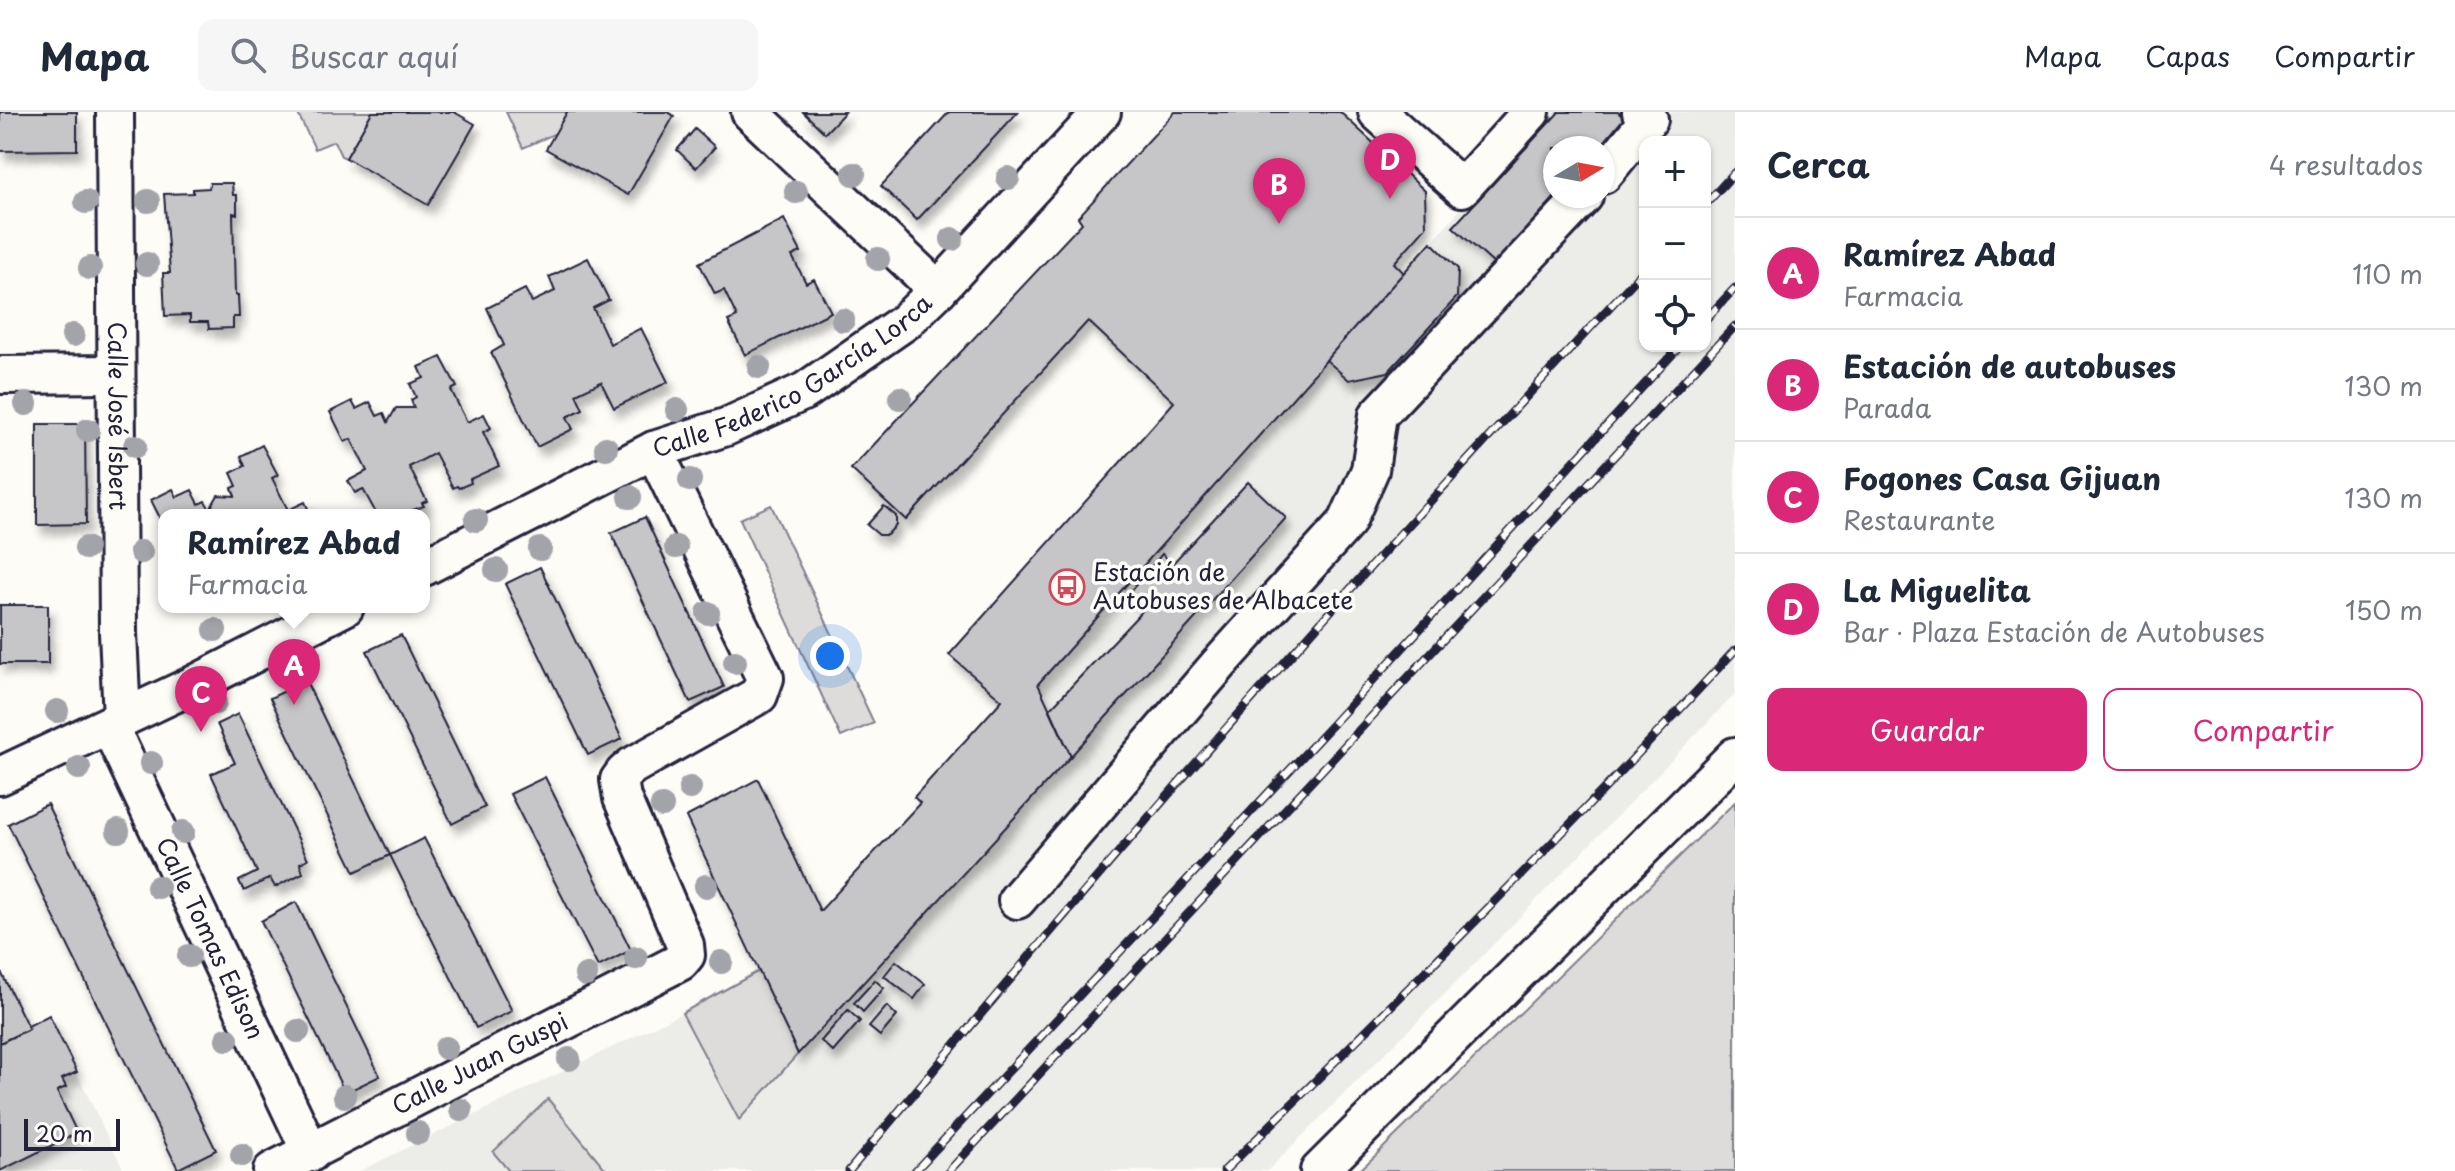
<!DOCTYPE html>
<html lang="es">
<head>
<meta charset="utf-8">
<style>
  body { margin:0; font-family:"Playpen Sans",sans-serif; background:#f6f6f7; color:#1f2937 }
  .controls { position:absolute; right:24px; top:24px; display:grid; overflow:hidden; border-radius:16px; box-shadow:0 2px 6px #0004 }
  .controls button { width:72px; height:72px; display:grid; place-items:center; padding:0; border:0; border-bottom:2px solid #e0e1e3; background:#fff; color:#1f2937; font:40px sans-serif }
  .compass { position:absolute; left:1543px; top:24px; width:72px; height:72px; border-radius:50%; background:#fff; box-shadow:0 2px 6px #0004; rotate:80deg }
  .scale { position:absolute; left:24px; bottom:20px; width:96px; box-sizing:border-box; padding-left:8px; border:4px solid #22223b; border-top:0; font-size:22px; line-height:28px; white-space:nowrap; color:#22223b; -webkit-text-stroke:6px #fdfcf7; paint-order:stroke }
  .you { position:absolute; left:830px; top:544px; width:28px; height:28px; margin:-20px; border:6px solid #fff; border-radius:50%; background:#1a73e8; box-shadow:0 0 0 12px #1a73e833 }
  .badge { display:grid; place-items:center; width:52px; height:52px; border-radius:50%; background:#db2777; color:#fff; font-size:26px; font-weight:700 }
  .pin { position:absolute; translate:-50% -66px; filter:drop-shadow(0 2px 4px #0008) }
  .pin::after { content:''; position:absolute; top:42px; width:28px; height:24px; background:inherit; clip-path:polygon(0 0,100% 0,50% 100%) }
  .popup { position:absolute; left:158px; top:397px; width:272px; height:104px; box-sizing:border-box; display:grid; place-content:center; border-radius:16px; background:#fff; filter:drop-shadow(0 2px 6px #0005); font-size:26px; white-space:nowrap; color:#747a83 }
  .popup b { font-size:30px; color:#1f2937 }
  .popup::after { content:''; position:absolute; left:50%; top:100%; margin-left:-16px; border:16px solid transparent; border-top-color:#fff }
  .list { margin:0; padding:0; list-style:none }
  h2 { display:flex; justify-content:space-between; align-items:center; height:104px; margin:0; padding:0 32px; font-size:34px }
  h2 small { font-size:26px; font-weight:400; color:#747a83 }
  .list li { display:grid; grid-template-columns:52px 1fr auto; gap:24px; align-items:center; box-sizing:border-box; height:112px; padding:0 32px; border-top:2px solid #e0e1e3 }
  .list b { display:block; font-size:30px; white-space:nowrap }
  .list p { margin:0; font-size:26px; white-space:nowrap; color:#747a83 }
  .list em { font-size:26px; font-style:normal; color:#747a83 }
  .actions { display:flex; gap:16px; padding:24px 32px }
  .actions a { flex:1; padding:18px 0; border:2px solid #db2777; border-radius:16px; text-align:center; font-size:28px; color:#db2777 }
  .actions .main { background:#db2777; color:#fff }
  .icon { flex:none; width:44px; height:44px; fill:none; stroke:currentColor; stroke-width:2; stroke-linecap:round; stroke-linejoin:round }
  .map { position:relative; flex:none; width:1735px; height:1059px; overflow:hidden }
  header { display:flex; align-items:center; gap:48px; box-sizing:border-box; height:112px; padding:0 40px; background:#fff; border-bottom:2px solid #e0e1e3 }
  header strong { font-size:38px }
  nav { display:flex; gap:44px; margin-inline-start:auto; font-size:28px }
  .search { width:560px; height:72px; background:#f6f6f7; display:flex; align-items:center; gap:20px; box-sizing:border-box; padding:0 28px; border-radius:16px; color:#747a83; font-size:30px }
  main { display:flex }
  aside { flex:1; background:#fff }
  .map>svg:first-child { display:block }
  .built { fill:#ecece9; fill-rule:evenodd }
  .green { fill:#dddcdb; stroke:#807f8b; stroke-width:2 }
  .building { fill:#c6c6c8; stroke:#22223b; stroke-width:2; filter:url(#shadow) }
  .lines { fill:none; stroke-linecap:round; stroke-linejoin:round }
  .minor-casing { stroke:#22223b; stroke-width:42 }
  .minor { stroke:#fdfcf7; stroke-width:36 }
  .rail-casing { stroke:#22223b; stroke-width:9 }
  .rail { stroke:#fdfcf7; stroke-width:6; stroke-dasharray:18; stroke-linecap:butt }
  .tree { fill:#a3a3aa }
  .labels { text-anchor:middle; stroke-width:7; stroke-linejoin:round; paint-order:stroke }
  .street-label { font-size:24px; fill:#22223b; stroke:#fdfcf7 }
  .poi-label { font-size:24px; fill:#22223b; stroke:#fdfcf7; text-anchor:start }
</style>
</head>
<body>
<header>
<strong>Mapa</strong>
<div class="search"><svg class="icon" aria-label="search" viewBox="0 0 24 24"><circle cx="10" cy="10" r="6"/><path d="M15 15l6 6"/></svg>Buscar aquí</div>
<nav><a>Mapa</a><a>Capas</a><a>Compartir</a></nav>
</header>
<main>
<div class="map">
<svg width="1735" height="1059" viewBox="0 0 1735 1059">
  <defs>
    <filter id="shadow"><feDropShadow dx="5" dy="9" stdDeviation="4" flood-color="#0004"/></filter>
  </defs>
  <rect width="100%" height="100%" fill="#fdfcf7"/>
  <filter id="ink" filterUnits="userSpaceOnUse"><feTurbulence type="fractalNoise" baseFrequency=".0125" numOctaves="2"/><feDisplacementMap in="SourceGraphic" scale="16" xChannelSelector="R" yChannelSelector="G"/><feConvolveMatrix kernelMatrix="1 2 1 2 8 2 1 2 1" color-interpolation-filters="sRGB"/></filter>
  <g filter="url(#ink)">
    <g class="built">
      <path d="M1547,0H1735V582L1463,864L1267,1059H360L682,901L740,1008L1071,645L1038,572ZM1645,30H1705V234H1645ZM1555,36H1603V84H1555Z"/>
      <path d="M49,903L124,1059H0V931L29,917L28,914Z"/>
    </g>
    <g class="green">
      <path d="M297,0H372L346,46L341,44L334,29L315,37Z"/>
      <path d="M506,0H567L556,21L523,36Z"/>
      <path d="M771,393L874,611L841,625L740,407Z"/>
      <path d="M1735,690V1059H1359L1376,1043Z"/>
      <path d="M759,859L798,942L739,1008L682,901Z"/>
      <path d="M548,987L607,1059H509L493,1040Z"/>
    </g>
    <g class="building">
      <path d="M0,0H77V38L0,39Z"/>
      <path d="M372,0H454L475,12L428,93L346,46Z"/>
      <path d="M567,0H668L674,4L628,83L546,37Z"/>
      <path d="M803,0H845L825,21Z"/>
      <path d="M949,0H1018L917,108L881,74Z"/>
      <path d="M1175,0H1340L1425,79L1426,115L1394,151L1404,161L1038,572L1071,644L798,942L686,705L758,667L820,799L920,691L914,685L1002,588L949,543L1174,290L1088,209L906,408L851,357L1082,111L1078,105Z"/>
      <path d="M1559,0H1618L1625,7L1599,36H1555L1556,84L1494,152L1453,115Z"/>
      <path d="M695,17L715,35L696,56L677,38Z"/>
      <path d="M210,71H232L233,83H237V102L233,101L235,183H238L239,205H233V216L209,217L208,210H190V203L165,204L163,161H170L164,82L193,81V77L209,76Z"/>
      <path d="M784,107L801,140L792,144L806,171L814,167L831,200L745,243L728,209L737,205L724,178L715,182L699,151Z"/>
      <path d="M1431,130L1458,157L1457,185L1388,260L1349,268L1326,248Z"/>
      <path d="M588,146L609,188L593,196L610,232L641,216L668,270L614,296L601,270L576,282L583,297L567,305L573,317L537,335L491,241L504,233L487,196L525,177L532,190L555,179L549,165Z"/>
      <path d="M441,245L457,275L451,278L467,310L484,302L491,316L483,320L499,354L470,367L471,371L459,376L457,374L453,376L435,341L409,355L427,389L422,391L424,394L399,403H377L363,377L355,381L348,369L367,359L351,327L345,330L330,300L352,289L356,297L370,290L377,304L384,301L388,310L396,296H414L411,288L416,285L410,272L424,266L419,255Z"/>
      <path d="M37,312H85L86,412L37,413Z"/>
      <path d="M262,333L278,363L272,366L288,398L305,390L311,403H164V414L151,388L173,377L177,385L192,378L199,392L205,389L210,397L218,383L235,384L232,376L237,374L231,361L245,354L241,344Z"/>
      <path d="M1248,370L1286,406L1071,644L1050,597L1145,496L1128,482L1162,442L1172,452Z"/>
      <path d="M884,394L896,404V413L887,423H879L867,413Z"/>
      <path d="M645,405L724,575L690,590L611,421Z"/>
      <path d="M540,455L622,627L588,643L505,472Z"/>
      <rect x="0" y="493" width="48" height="59"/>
      <path d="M401,523L485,695L452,712L367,539Z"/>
      <path d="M306,569L390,743L355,760L270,586Z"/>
      <path d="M238,602L308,747L300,751L303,761L275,775L270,766L244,779L239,769L257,760L211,662L235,651L217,612Z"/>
      <path d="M545,665L631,838L598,855L510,682Z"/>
      <path d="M47,692L216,1038L178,1057L8,712Z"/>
      <path d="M424,726L512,899L476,916L390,743Z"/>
      <path d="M296,790L380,964L345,981L261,809Z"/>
      <path d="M896,849L925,872L914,887L884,864Z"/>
      <path d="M0,858L29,917L0,931Z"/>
      <path d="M875,868L884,876L863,900L854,891Z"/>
      <path d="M887,894L897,904L880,924L869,915Z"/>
      <path d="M848,898L860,909L833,940L821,929Z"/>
      <path d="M49,903L77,960L62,967L66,975L57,979L77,1021L0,1059V931L29,917L28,914Z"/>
    </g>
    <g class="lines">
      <defs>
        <g id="minor">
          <path id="s1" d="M115,0L118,521L122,606"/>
          <path d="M750,0L938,178"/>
          <path d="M1377,0L1462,76L1531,0"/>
          <path d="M1603,63L1649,7L1641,0"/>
          <path d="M0,263L116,262"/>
          <path id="s2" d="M424,455L654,338L726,315L805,279L906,209L938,178L1102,0"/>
          <path id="s3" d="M109,613L311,1041"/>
          <path d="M0,664L191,574L345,495"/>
          <path d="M1017,788L1219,552L1347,410L1370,358L1378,303L1584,84"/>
          <path id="s4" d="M272,1059L680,850L686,843L685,833L622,686L619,668L624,661L632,654L759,583L765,566L654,338"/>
          <path d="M1319,1059L1735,644"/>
        </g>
      </defs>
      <use href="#minor" class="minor-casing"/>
      <use href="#minor" class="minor"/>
      <defs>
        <g id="rail">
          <path d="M1705,93L1735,60"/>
          <path d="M1705,208L1735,176"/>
          <path d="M849,1059C1000,878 1152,698 1310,522C1420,399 1532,278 1645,157"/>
          <path d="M915,1059L1330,615L1680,234"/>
          <path d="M949,1059L1735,214"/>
          <path d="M1224,1059C1398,888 1570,717 1735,538"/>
        </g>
      </defs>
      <use href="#rail" class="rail-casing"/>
      <use href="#rail" class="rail"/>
    </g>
    <g class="tree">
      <circle cx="854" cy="62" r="12"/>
      <circle cx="1008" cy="66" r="12"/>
      <circle cx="796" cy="80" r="12"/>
      <circle cx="148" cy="89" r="12"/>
      <circle cx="86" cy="90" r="12"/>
      <circle cx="952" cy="127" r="12"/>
      <circle cx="878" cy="147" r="12"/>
      <circle cx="147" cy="152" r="12"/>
      <circle cx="90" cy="156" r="12"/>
      <circle cx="843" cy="208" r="12"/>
      <circle cx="73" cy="223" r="12"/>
      <circle cx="759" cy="255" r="12"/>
      <circle cx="900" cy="286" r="12"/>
      <circle cx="26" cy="292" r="12"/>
      <circle cx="677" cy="298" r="12"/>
      <circle cx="88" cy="318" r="12"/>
      <circle cx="135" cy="334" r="12"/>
      <circle cx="606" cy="336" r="12"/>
      <circle cx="690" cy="368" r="12"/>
      <circle cx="630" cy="385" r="12"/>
      <circle cx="476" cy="408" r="12"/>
      <circle cx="676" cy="435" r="12"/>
      <circle cx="86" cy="436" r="12"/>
      <circle cx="540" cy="437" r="12"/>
      <circle cx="141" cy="440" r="12"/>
      <circle cx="496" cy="458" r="12"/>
      <circle cx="708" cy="501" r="12"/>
      <circle cx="215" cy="518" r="12"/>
      <circle cx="309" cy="543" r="12"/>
      <circle cx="735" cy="550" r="12"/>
      <circle cx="215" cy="591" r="12"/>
      <circle cx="57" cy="599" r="12"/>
      <circle cx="151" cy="651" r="12"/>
      <circle cx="79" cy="656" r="12"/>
      <circle cx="690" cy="676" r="12"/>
      <circle cx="662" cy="694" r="12"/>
      <circle cx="118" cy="719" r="12"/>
      <circle cx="183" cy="720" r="12"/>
      <circle cx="706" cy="774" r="12"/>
      <circle cx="158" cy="775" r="12"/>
      <circle cx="189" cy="844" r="12"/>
      <circle cx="636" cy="846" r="12"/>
      <circle cx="721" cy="850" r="12"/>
      <circle cx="586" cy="863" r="12"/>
      <circle cx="298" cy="919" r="12"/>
      <circle cx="227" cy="927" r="12"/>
      <circle cx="446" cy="936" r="12"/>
      <circle cx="569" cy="947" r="12"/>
      <circle cx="345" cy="984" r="12"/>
      <circle cx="461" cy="998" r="12"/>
      <circle cx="418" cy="1021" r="12"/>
      <circle cx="242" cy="1043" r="12"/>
    </g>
  </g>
  <defs>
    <symbol id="bus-ring" viewBox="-11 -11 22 22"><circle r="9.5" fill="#fdfcf7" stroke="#d1495b" stroke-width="1.5"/><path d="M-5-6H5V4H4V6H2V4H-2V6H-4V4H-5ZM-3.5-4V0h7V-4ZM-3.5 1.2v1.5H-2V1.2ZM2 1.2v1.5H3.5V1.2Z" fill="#d1495b"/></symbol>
  </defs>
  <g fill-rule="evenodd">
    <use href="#bus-ring" x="1047" y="455" width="40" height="40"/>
  </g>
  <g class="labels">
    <g class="street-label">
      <text dy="8" stroke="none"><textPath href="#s2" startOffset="416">Calle Federico García Lorca</textPath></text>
      <text dy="8" stroke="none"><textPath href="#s1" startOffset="304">Calle José Isbert</textPath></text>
      <text dy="8" stroke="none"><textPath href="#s3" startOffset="236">Calle Tomas Edison</textPath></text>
      <text dy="8" stroke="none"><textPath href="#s4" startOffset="234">Calle Juan Guspi</textPath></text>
    </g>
    <g class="poi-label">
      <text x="1093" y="469">Estación de<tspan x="1093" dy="28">Autobuses de Albacete</tspan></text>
    </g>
  </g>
</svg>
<div class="controls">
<button>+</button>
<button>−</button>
<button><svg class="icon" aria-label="locate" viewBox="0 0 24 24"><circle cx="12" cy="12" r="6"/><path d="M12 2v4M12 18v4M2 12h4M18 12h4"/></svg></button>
</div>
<svg class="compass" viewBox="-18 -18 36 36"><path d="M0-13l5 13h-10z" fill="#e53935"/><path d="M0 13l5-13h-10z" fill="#747a83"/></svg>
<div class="scale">20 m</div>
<div class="you"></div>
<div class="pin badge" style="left:294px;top:593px">A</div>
<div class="popup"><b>Ramírez Abad</b>Farmacia</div>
<div class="pin badge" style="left:1279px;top:112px">B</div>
<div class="pin badge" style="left:201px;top:620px">C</div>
<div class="pin badge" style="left:1390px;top:87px">D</div>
</div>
<aside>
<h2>Cerca<small>4 resultados</small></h2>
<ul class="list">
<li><span class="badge">A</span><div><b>Ramírez Abad</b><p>Farmacia</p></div><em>110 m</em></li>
<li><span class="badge">B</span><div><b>Estación de autobuses</b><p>Parada</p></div><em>130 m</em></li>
<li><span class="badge">C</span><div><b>Fogones Casa Gijuan</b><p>Restaurante</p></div><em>130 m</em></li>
<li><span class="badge">D</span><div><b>La Miguelita</b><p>Bar · Plaza Estación de Autobuses</p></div><em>150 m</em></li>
</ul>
<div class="actions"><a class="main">Guardar</a><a>Compartir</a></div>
</aside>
</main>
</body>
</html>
